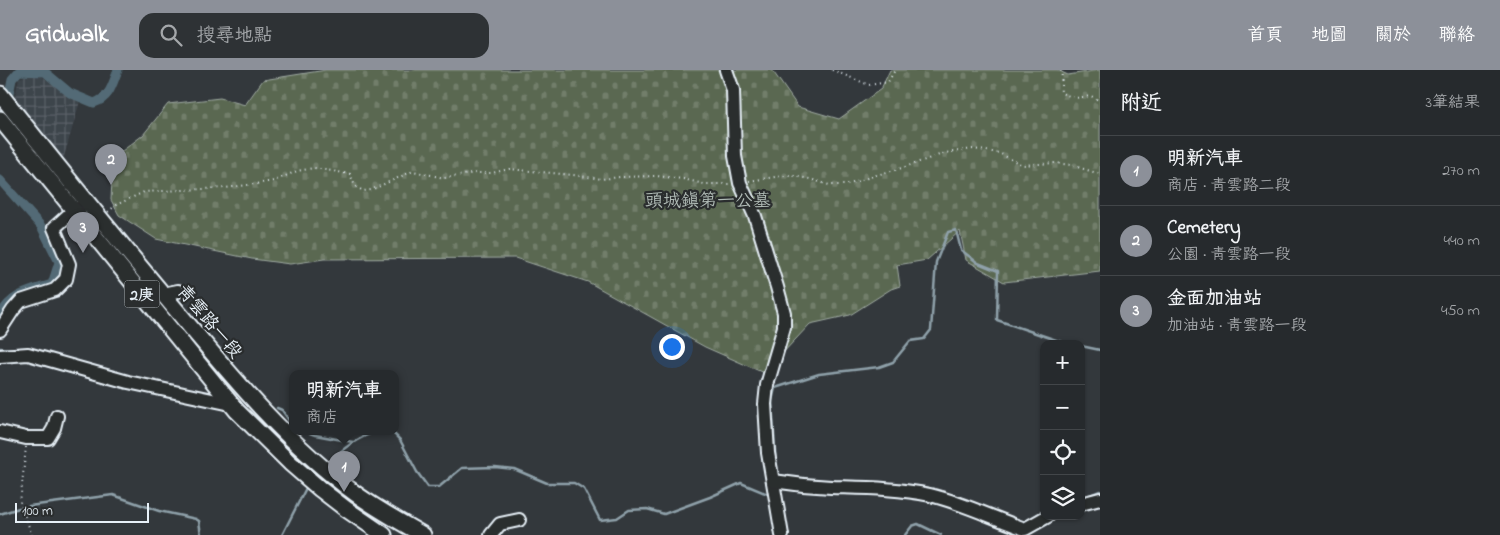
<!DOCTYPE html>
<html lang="zh-TW">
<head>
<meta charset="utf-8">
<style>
  body { margin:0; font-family:"Indie Flower","LXGW WenKai TC",sans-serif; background:#2e3235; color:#f1f3f6 }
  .controls { position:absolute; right:15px; bottom:15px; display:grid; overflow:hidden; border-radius:10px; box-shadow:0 1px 4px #0004 }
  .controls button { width:45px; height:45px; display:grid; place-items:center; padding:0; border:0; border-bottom:1px solid #424649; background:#262a2d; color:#f1f3f6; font:25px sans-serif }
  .scale { position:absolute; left:15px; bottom:12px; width:134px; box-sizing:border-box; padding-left:5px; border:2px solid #e8f1f8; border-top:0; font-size:14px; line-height:18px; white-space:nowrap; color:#e8f1f8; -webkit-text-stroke:4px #2a2d2e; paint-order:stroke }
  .you { position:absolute; left:671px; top:276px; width:18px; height:18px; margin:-12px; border:4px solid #fff; border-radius:50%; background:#1a73e8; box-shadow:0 0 0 8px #1a73e833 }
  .badge { display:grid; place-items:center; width:32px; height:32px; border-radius:50%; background:#8c9099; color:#fff; font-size:16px; font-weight:700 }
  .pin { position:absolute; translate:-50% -41px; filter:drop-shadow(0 1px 2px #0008) }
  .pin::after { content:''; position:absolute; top:26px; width:18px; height:15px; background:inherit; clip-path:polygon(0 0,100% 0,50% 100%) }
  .popup { position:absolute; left:289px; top:300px; width:110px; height:65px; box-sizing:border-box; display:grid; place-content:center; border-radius:10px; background:#262a2d; filter:drop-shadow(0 1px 4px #0005); font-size:16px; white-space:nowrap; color:#a4a7aa }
  .popup b { font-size:19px; color:#f1f3f6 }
  .popup::after { content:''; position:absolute; left:50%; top:100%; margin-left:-10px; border:10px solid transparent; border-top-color:#262a2d }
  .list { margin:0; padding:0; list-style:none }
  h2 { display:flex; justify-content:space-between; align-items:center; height:65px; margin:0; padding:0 20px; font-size:21px }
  h2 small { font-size:16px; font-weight:400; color:#a4a7aa }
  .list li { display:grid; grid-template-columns:32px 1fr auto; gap:15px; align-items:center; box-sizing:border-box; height:70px; padding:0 20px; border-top:1px solid #424649 }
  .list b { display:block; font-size:19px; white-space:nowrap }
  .list p { margin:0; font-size:16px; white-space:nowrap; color:#a4a7aa }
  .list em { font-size:16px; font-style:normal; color:#a4a7aa }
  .icon { flex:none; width:28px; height:28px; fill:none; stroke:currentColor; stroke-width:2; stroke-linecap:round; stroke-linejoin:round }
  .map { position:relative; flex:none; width:1100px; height:465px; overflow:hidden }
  header { display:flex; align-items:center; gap:30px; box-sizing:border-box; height:70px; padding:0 25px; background:#8c9099; color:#fff }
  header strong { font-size:24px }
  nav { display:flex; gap:28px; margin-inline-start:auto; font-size:18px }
  .search { width:350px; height:45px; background:#2e3235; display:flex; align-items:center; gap:12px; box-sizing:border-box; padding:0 18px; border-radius:15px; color:#a4a7aa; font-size:19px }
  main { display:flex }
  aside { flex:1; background:#262a2d }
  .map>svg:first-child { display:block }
  .industrial { fill:url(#industrial-grid) }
  .cemetery { fill:url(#cemetery-stones); stroke:#a1aca4 }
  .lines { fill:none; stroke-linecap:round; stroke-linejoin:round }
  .stream { stroke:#8fa1aa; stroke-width:2.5 }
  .canal { stroke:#536b76; stroke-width:9 }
  .minor-casing { stroke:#e8f1f8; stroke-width:16 }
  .major-casing { stroke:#e8f1f8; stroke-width:19 }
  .path { stroke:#e8f1f8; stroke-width:2; stroke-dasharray:1 4; stroke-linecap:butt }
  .minor { stroke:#2a2d2e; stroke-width:12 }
  .major { stroke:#2a2d2e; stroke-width:15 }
  .labels { text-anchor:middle; stroke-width:4.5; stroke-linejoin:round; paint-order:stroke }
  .shield { fill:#2a2d2e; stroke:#afb6bb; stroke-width:1 }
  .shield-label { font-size:16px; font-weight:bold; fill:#e8f1f8 }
  .park-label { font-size:18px; fill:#afbab5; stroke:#2a2d2e }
  .street-label { font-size:18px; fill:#e8f1f8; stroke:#2a2d2e }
</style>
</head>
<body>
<header>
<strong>Gridwalk</strong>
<div class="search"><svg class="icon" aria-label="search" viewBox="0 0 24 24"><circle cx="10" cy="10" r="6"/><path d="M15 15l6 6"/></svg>搜尋地點</div>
<nav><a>首頁</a><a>地圖</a><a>關於</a><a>聯絡</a></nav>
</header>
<main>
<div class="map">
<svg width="1100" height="465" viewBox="0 0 1100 465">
  <defs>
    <pattern id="industrial-grid" width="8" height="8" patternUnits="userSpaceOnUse" patternTransform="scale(1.25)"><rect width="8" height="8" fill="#3e454c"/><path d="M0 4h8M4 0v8" fill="none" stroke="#5a6067"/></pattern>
    <pattern id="cemetery-stones" width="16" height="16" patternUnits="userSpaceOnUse" patternTransform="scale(1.25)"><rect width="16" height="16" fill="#5a6851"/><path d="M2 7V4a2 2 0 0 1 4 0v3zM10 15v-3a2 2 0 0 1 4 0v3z" fill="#727e6b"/></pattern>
  </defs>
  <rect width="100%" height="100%" fill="#33383c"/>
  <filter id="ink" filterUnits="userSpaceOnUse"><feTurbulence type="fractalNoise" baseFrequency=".02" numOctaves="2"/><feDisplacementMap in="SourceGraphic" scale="10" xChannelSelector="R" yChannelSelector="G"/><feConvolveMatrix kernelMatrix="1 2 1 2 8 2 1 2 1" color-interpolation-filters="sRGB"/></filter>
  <g filter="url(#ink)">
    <path class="industrial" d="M31,4L41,6L80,31L63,90L14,32L19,8Z"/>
    <path class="cemetery" d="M326,0H772L798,37L839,49L881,19L890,0H1057L1068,5L1100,0V201L1004,212L966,190L960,161L927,190L897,195L900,216L891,219L850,245L810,254L764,303L705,277L588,212L515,188L324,189L290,194L252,189L156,169L119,145L111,130L113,88L143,65L168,34L220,28L245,35L263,10Z"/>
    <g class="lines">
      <g class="stream">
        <path d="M1081,276L1100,280"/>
        <path d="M0,278L12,279"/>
        <path d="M277,338L282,340L293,356"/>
        <path d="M304,361L315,365L353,372"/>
        <path d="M391,361L400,370L417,402L428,417H439L462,398L495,397L514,399L547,413H574L584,419L600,450L617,448L629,440L647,439L664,444L710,427L741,413L770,425"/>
        <path d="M328,394C341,379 360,366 378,361"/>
        <path d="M776,397L772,331L775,318L819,304L879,297L893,292L910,271L924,269L931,260L936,192L948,162L956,160L961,180L978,193L998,201L997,250L1068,274"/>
        <path d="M1085,427L1100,421"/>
        <path d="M29,436L113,425L159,441L196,449L199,451L201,465"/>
        <path d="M0,444L19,438"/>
        <path d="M1028,451L1044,441"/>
        <path d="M282,465L307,416"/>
        <path d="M905,465L912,456L918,454L941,465"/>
        <path d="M1010,465L1015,461"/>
      </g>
      <g class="canal">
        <path d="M9,24L12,9L19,1L45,2L70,23L94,33C110,28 112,15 118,0"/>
        <path d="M0,110L41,156L59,192L52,214C30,221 13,223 0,245"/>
      </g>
      <defs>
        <g id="minor">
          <path d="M726,0L733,20L735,86L740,113L755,146L777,217L784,243V257L767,315L765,334L768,383L782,465"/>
          <path d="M163,224L178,221"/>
          <path d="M0,260L13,240L21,231L55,220L66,209L69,194L54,158L74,140L83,135"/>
          <path d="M0,286L28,284L128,312L231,334"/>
          <path d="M0,362L26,368H48L54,358L57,346"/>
          <path d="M773,411C792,414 811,416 831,417C864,418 898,418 930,425C963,433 993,448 1025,459L1048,446"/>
          <path d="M1081,434L1100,429"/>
          <path d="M491,465L500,454L519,450"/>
        </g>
        <g id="major">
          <path d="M0,24C55,93 110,161 167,229C225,298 282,370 356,424C377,439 400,452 423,465"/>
          <path d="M0,49L237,341L290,393L320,419L346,439L384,465"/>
        </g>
      </defs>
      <use href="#minor" class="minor-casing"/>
      <use href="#major" class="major-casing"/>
      <g class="path">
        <path d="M832,0L869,15L888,12L895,0"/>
        <path d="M1061,0C1063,9 1060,14 1061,23L1075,28L1091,26L1100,31"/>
        <path d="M749,111L781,106H794L810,109L829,115H847L873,106L902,98L945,83L973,79L999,83L1022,95L1055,93L1071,95L1100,104"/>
        <path d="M108,142L116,135L144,122L225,118L255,114L274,111L297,101L314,98L350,104L355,116L363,121L371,120L413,101L444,108L476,103H492L509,99L573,105L602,109L620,107L657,106L683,109L704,114H730"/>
        <path d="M26,377L20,433L32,465"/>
      </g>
      <use href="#minor" class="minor"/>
      <use href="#major" class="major"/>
    </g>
  </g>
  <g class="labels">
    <rect class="shield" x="124.5" y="210.5" width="35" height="27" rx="4"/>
    <g class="shield-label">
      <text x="142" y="230">2庚</text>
    </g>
    <g class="park-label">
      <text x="708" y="136">頭城鎮第一公墓</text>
    </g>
    <g class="street-label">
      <text transform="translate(210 251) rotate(50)" y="6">青雲路一段</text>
    </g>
  </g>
</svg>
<div class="controls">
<button>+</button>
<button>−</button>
<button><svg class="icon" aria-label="locate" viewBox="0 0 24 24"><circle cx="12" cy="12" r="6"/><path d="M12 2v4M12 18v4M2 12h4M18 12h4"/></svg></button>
<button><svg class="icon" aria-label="layers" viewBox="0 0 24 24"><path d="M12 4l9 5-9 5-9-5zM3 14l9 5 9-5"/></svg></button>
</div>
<div class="scale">100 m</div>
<div class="you"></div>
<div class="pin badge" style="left:344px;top:422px">1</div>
<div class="popup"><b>明新汽車</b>商店</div>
<div class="pin badge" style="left:111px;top:115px">2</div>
<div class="pin badge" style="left:83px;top:183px">3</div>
</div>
<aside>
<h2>附近<small>3筆結果</small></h2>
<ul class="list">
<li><span class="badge">1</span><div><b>明新汽車</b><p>商店 · 青雲路二段</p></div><em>270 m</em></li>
<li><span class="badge">2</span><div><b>Cemetery</b><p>公園 · 青雲路一段</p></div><em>440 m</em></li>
<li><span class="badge">3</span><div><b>金面加油站</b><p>加油站 · 青雲路一段</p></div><em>450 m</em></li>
</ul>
</aside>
</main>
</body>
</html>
